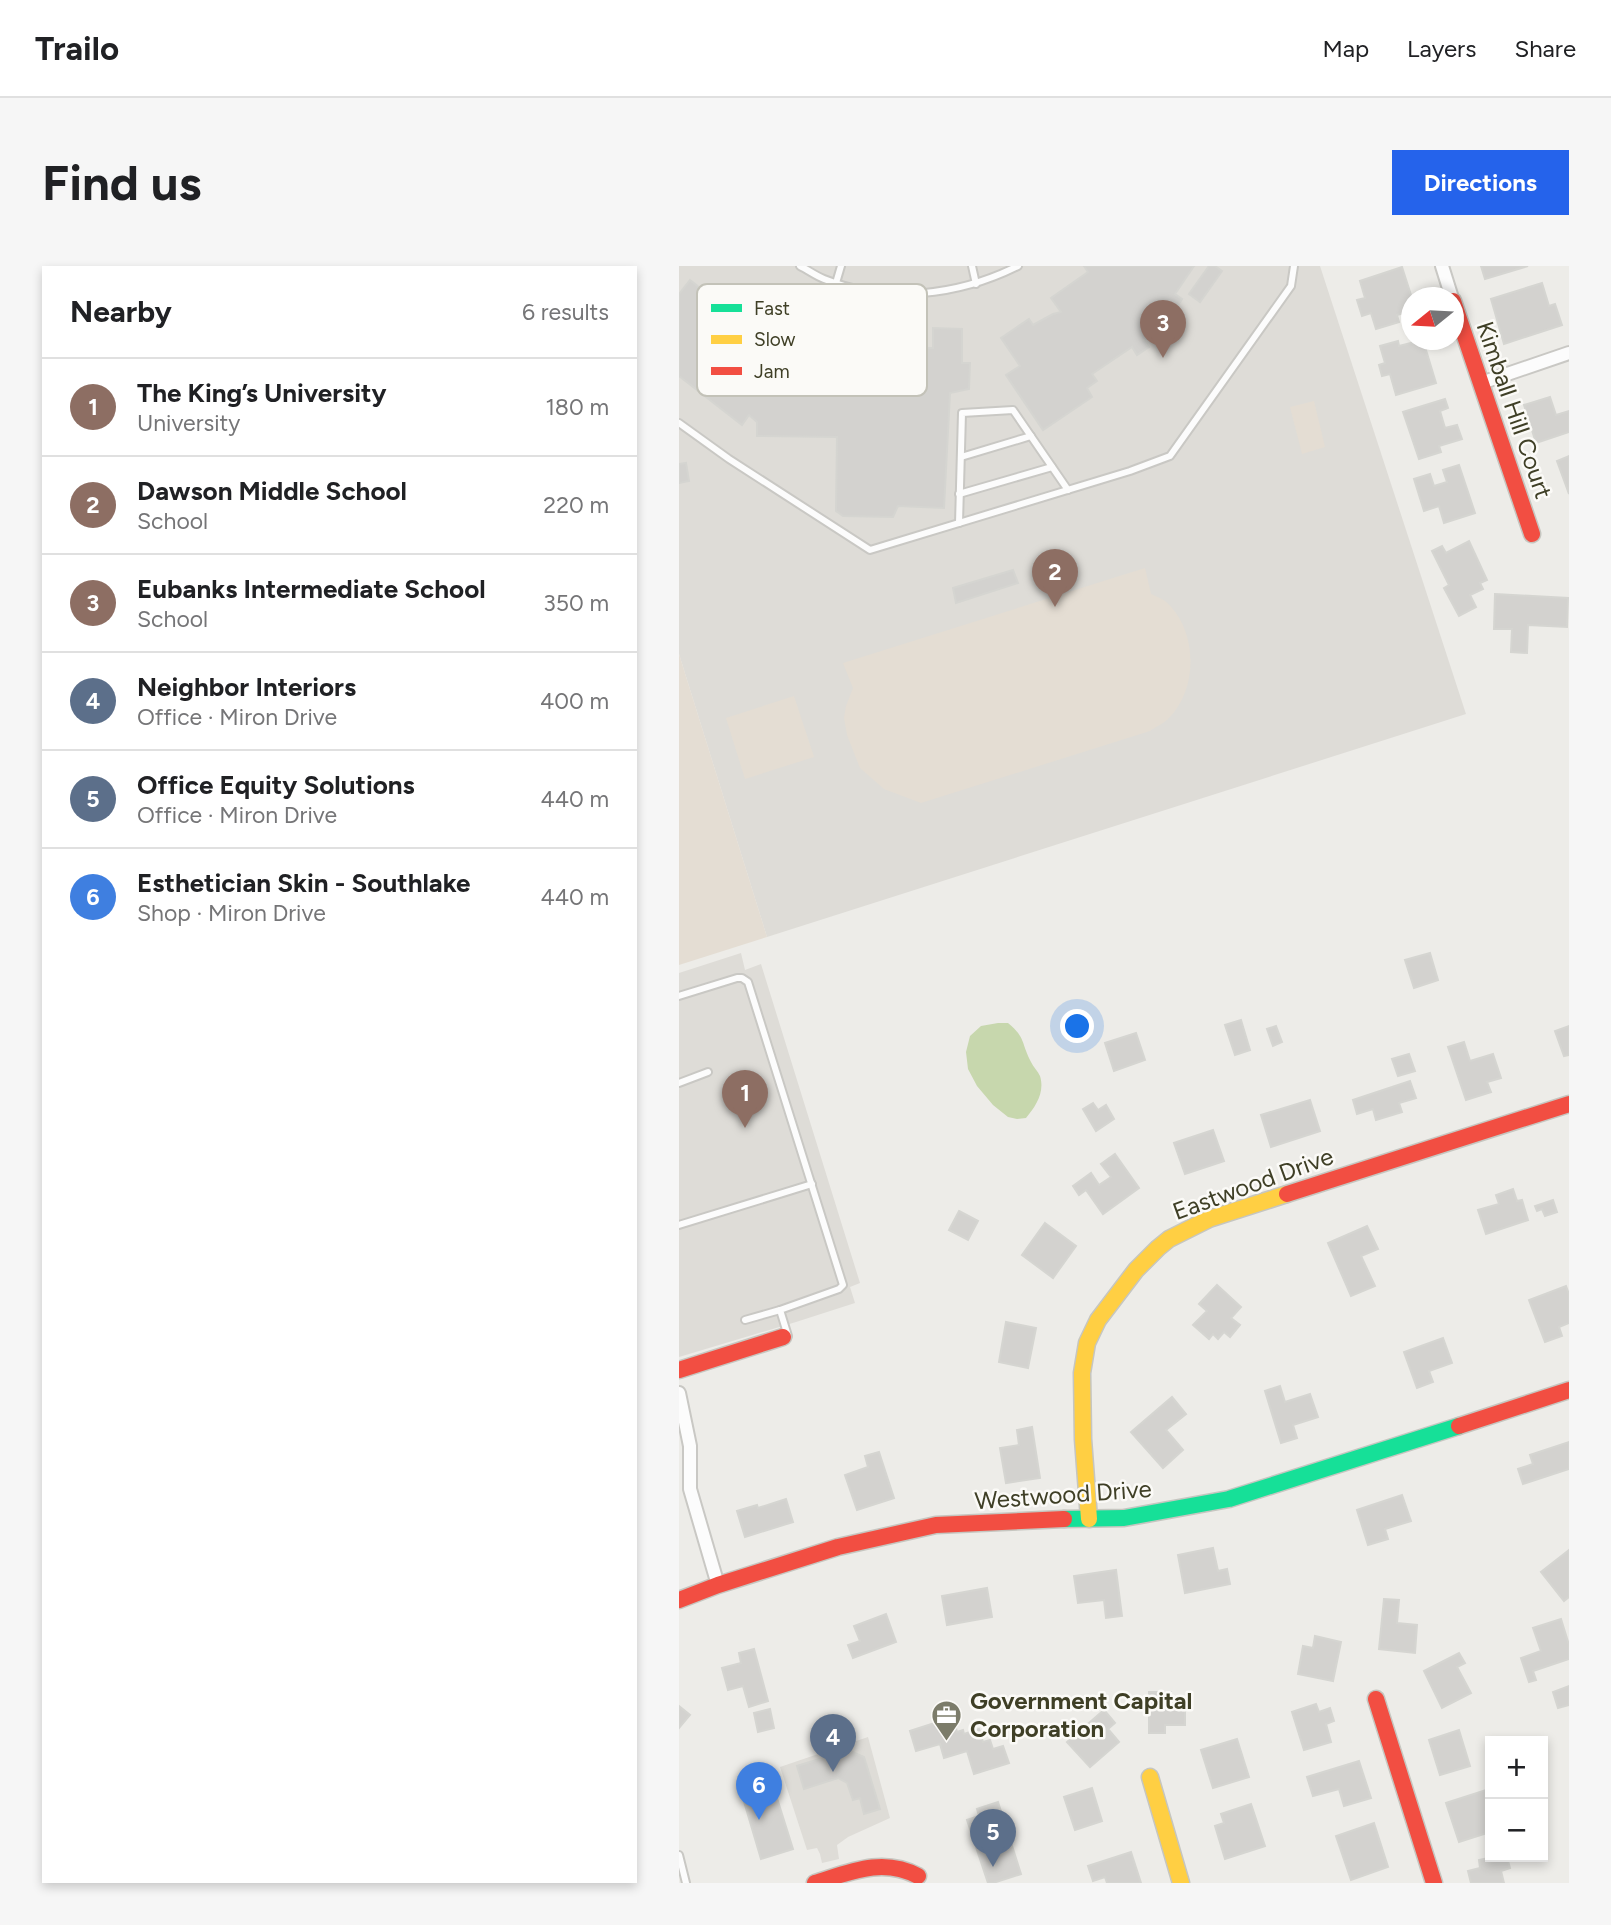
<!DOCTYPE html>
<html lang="en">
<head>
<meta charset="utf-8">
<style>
  body { margin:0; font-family:Figtree,sans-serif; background:#f6f6f6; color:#202124 }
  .controls { position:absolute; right:21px; bottom:21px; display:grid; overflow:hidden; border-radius:0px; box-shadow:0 4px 10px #0003 }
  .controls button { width:63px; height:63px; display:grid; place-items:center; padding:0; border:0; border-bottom:2px solid #e0e0e0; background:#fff; color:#202124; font:35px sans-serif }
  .compass { position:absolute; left:722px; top:21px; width:63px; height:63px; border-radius:50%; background:#fff; box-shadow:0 4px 10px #0003; rotate:252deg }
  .you { position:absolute; left:399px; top:761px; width:24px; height:24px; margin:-18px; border:5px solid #fff; border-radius:50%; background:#1a73e8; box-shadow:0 0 0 10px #1a73e833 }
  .badge { display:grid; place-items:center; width:46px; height:46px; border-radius:50%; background:#2563eb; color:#fff; font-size:23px; font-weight:700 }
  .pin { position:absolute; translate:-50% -58px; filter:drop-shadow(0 2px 4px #0008) }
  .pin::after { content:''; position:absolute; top:37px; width:24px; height:21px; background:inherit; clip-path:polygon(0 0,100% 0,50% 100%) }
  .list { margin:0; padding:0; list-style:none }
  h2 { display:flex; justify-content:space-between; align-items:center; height:91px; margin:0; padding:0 28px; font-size:30px }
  h2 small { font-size:23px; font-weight:400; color:#757577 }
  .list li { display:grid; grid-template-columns:46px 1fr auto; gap:21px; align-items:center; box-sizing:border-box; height:98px; padding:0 28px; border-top:2px solid #e0e0e0 }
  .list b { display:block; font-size:26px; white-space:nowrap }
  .list p { margin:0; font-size:23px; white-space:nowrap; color:#757577 }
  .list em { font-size:23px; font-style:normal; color:#757577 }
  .map { position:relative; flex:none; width:890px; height:1617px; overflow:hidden; border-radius:0px }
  header { display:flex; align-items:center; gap:42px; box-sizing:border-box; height:98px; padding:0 35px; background:#fff; border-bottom:2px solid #e0e0e0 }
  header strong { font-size:33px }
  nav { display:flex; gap:38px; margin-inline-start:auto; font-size:24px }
  .intro { display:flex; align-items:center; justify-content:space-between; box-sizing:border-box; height:168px; padding:0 42px }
  h1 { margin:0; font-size:49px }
  .button { padding:18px 32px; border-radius:0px; background:#2563eb; color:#fff; font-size:24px; font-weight:700 }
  main { display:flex; gap:42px; padding:0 42px }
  aside { flex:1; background:#fff; border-radius:0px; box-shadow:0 4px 10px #0003 }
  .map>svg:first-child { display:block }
  .built { fill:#dedcd7 }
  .green { fill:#e4ddd3 }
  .water { fill:#c7d7ad }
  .building { fill:#d3d2cf; stroke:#d5d5d1; stroke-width:2 }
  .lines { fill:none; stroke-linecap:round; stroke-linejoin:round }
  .lane-casing { stroke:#c9c8c4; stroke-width:10 }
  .street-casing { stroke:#c9c8c4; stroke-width:16 }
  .fast-casing { stroke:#c6c6c0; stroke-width:19 }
  .slow-casing { stroke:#c6c6c0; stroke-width:19 }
  .jam-casing { stroke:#c6c6c0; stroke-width:19 }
  .lane { stroke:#fcfcfc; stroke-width:6 }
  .street { stroke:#fcfcfc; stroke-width:12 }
  .fast { stroke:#16e098; stroke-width:16 }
  .slow { stroke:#ffcf43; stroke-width:16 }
  .jam { stroke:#f24e42; stroke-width:16 }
  .labels { text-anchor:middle; stroke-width:5; stroke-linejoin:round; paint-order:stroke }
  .street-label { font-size:24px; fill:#3f3f26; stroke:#fbfaf7 }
  .poi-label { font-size:24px; font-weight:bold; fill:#3f3f26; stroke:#fbfaf7; text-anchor:start }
  .key { fill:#fbfaf7; stroke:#c3c2b8; stroke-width:2 }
  .key-label { font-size:19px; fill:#3f3f26 }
</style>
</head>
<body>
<header>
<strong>Trailo</strong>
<nav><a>Map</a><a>Layers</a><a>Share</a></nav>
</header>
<div class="intro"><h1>Find us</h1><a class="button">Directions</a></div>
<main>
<aside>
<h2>Nearby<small>6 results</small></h2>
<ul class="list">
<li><span class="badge" style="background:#8d6e63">1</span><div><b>The King’s University</b><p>University</p></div><em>180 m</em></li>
<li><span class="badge" style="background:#8d6e63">2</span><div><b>Dawson Middle School</b><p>School</p></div><em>220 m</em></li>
<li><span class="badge" style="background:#8d6e63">3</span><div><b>Eubanks Intermediate School</b><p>School</p></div><em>350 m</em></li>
<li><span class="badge" style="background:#5c6f8a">4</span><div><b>Neighbor Interiors</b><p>Office · Miron Drive</p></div><em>400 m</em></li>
<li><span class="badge" style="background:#5c6f8a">5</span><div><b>Office Equity Solutions</b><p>Office · Miron Drive</p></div><em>440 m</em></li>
<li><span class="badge" style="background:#3f7fe0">6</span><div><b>Esthetician Skin - Southlake</b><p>Shop · Miron Drive</p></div><em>440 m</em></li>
</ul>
</aside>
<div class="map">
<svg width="890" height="1617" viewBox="0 0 890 1617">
  <rect width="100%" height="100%" fill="#edece8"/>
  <g class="built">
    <path d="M0,0H641L787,448L88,671L0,388Z"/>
    <path d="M62,687L66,704L82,698L181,1017L171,1021L176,1037L117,1056L0,1091V707Z"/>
    <path d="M189,1471L211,1552L169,1571L158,1579L160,1593L143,1597L141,1588L138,1582L128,1584L101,1501Z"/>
  </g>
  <g class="green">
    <path d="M635,135L646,181L623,188L611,141Z"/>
    <path d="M466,302L472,328C476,330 482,332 486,335C519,363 520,423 489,453C484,458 476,461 471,465L242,537L205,523L181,502L168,469L165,452L167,440L174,422L164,397Z"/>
    <path d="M0,388L88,671L0,699Z"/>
    <path d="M115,430L135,491L66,513L47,452Z"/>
  </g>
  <path class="water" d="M319,757H329C347,772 342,777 352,796C354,801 359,805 361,810C366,826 357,840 347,852L338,853L329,851L314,839L298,820L289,803L287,786L291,770L302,760Z"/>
  <g class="building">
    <path d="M405,0H515L496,28L503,33L496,44L472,69L465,74L470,81L458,89L453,81L413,108L418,115L408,122L413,131L364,164L327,109L341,100L322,72L350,53L354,59L374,48L382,46L372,32L409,6Z"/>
    <path d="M530,0H536L543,5L521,36L510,28Z"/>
    <path d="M802,0H849L806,13Z"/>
    <path d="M723,1L733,32L732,45L718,49L720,56L697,63L692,47L683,50L678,34L686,32L681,15Z"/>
    <path d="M11,14L69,60L92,29L129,58L125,63L138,74L154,64L200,49V75H208V81L254,82V62L283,63V97H291L290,123L271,127L265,242L219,240L214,251L164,250L157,245L158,171L78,170V156L70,149L63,159L0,110V28Z"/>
    <path d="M863,17L870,40L876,38L883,59L825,78L812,33Z"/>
    <path d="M744,74L757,117L717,129L711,108L703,110L700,99L706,97L701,80L719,75L720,80Z"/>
    <path d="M871,131L877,149L890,145V166L857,177L845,139Z"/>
    <path d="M766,133L769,142L761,145L766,162L778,159L783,173L760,180L762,186L740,193L724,146Z"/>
    <path d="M890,190V228L878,195Z"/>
    <path d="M7,197L10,215L0,217V198Z"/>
    <path d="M780,199L796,247L765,257L760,240L745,245L735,213L751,208L755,220L768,216L764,204Z"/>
    <path d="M790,275L808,314L801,317L804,323L791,329L797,341L780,350L765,322L770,319L753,285L763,280L767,287Z"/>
    <path d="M334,304L339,317L277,337L274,322Z"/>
    <path d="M816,328L889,332L888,361L849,359L848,387L832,386L833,363H815Z"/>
    <path d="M751,687L759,714L735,722L726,694Z"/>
    <path d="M562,754L571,784L556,789L546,759Z"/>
    <path d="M597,760L603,776L594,780L588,763Z"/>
    <path d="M890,760V789L885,790L876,765Z"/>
    <path d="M457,767L466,794L435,805L426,777Z"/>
    <path d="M785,776L791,795L814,788L822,812L808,816L812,826L787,834L769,781Z"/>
    <path d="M730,788L736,805L719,810L713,793Z"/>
    <path d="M731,815L737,832L720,837L723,846L697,854L694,843L678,848L674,834Z"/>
    <path d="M631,834L641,865L592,881L582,849Z"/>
    <path d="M414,837L419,844L427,839L435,853L417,865L404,843Z"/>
    <path d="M534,864L545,895L506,908L495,877Z"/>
    <path d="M436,888L460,922L424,948L407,924L400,929L394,920L412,907L420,919L432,911L422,898Z"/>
    <path d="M834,923L838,935L843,934L849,954L807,968L799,944L820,938L817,929Z"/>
    <path d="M874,934L878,946L866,950L863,943L858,945L856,940Z"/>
    <path d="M280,945L299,955L289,974L270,964Z"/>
    <path d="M366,957L397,980L374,1012L343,989Z"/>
    <path d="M688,960L699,983L682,990L696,1020L672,1030L649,977Z"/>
    <path d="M538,1019L562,1041L552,1052L561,1059L551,1071L545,1066L539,1073L534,1068L530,1073L514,1059L528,1045L520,1038Z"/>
    <path d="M887,1020L890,1028V1057L880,1061L883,1070L866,1076L850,1034Z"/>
    <path d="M327,1056L357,1062L349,1102L320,1096Z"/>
    <path d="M764,1072L773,1097L750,1105L754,1116L738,1122L725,1086Z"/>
    <path d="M601,1120L606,1136L631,1128L639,1151L614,1159L618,1172L602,1177L586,1125Z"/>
    <path d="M493,1131L507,1148L487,1164L504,1184L484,1202L452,1166Z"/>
    <path d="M353,1161L361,1212L327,1217L321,1182L340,1179L338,1164Z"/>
    <path d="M890,1176V1203L844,1218L839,1203L854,1198L851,1189Z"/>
    <path d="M200,1186L215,1232L178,1244L166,1209L189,1201L186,1190Z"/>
    <path d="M723,1229L732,1255L706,1263L709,1273L689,1279L678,1244Z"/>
    <path d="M107,1233L114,1256L66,1271L58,1245L78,1239L79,1242Z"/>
    <path d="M534,1282L539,1305L548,1303L551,1318L506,1327L499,1289Z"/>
    <path d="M890,1284V1331L885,1335L862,1306Z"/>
    <path d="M437,1304L443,1350L427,1352L425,1334L399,1337L395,1310Z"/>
    <path d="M308,1322L313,1351L268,1359L263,1330Z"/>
    <path d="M705,1333L720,1334L718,1357L738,1359L736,1387L700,1383Z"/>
    <path d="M207,1348L217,1376L174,1392L169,1379L181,1375L175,1360Z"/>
    <path d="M882,1353L890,1379V1393L854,1405L857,1414L850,1416L842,1392L862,1385L854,1362Z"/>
    <path d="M636,1370L662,1376L654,1415L619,1408L624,1380L634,1382Z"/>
    <path d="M75,1383L89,1435L70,1441L64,1420L49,1424L43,1402L62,1397L60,1387Z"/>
    <path d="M780,1387L786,1397L778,1401L792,1427L763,1442L745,1405Z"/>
    <path d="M890,1420V1439L879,1442L874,1426Z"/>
    <path d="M470,1426H492V1433H506V1459H486V1467H470Z"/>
    <path d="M637,1438L640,1446L651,1442L655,1455L647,1458L652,1476L625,1484L613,1446Z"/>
    <path d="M0,1440L11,1449L0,1462Z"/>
    <path d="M91,1443L95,1462L79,1466L75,1447Z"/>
    <path d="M425,1444L436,1457L429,1463L440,1476L411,1501L388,1476Z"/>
    <path d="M274,1451L278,1466L284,1464L285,1468L300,1463L304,1476L311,1474L314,1483L324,1480L330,1497L295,1508L288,1485L265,1492L261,1478L237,1485L231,1465Z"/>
    <path d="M780,1464L791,1500L761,1509L750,1474Z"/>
    <path d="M558,1473L570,1511L534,1522L522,1484Z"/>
    <path d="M169,1484L185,1491L201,1543L185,1548L181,1532L174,1534L168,1517L159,1512L125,1523L118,1500Z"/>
    <path d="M680,1495L692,1532L665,1540L660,1523L634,1530L628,1511Z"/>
    <path d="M92,1513L114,1583L82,1593L61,1522Z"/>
    <path d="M413,1522L423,1555L396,1564L385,1531Z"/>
    <path d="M810,1523L811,1545L806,1546L811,1566L780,1576L767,1537Z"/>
    <path d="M319,1536L342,1608L314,1617H309L288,1554L300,1550L298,1543Z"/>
    <path d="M572,1538L586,1580L546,1593L536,1560L545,1557L542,1548Z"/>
    <path d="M695,1557L709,1601L672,1614L657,1570Z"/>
    <path d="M452,1586L462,1617H428L426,1611L414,1615L409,1600Z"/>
    <path d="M814,1591H828L831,1602L822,1605L825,1617H792L789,1605L801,1602L800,1594Z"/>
  </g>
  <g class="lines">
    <defs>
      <g id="lane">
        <path d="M121,0C129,4 137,10 145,13C208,38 279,30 339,0"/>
        <path d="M293,0L297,18"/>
        <path d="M157,17L162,0"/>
        <path d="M0,157L50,193L191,284L451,205L491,190L612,20L615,0"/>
        <path d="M282,191L352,170"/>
        <path d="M280,228L373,201"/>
        <path d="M280,257L283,147L334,144L389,224"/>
        <path d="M0,730L58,712H63L69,716L164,1019L160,1023L101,1044L109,1070"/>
        <path d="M0,817L29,806"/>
        <path d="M0,959L133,918"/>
        <path d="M66,1054L101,1044"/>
        <path d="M0,1589L7,1617"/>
      </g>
      <g id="street">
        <path d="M763,0L773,32"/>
        <path d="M802,117L890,87"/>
        <path d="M0,1127L11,1180V1223L39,1319"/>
      </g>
      <path id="fast" d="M385,1253L445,1252L550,1233L780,1160"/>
      <g id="slow">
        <path d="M410,1253L404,1173L403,1107L408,1077L419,1054L457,1004L479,982L490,973L530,953L608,928"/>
        <path d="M471,1511L502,1617"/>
      </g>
      <g id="jam">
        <path d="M774,35L853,268"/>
        <path d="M608,928L890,838"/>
        <path d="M0,1104L104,1071"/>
        <path d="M780,1160L890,1124"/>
        <path d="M0,1334L39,1319L159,1281L257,1259L385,1253"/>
        <path d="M697,1433L755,1617"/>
        <path d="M136,1617C171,1606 204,1591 239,1610"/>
      </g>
    </defs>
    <use href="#lane" class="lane-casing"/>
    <use href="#street" class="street-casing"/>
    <use href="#fast" class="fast-casing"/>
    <use href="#slow" class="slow-casing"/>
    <use href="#jam" class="jam-casing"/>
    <use href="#lane" class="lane"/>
    <use href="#street" class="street"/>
    <use href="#fast" class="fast"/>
    <use href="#slow" class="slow"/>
    <use href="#jam" class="jam"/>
  </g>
  <defs>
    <symbol id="office-pin" viewBox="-11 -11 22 30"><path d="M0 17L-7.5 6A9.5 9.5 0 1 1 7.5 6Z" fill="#7c7c6a" stroke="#fbfaf7"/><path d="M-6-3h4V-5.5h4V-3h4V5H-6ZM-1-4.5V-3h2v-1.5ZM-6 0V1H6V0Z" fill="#fff"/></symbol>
  </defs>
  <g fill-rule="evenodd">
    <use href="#office-pin" x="250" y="1432" width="35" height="47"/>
  </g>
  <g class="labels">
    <g class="street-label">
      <text transform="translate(835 144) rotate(71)" y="8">Kimball Hill Court</text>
      <text transform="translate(574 918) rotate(-20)" y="8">Eastwood Drive</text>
      <text transform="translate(384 1229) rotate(-4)" y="8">Westwood Drive</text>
    </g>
    <g class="poi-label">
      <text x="291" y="1443">Government Capital<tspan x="291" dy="28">Corporation</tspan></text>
    </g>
  </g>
  <rect x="18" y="18" width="230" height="112" rx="10" class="key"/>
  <rect x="32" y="38" width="31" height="8" fill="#16e098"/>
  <rect x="32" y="69" width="31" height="9" fill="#ffcf43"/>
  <rect x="32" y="101" width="31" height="8" fill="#f24e42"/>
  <g class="key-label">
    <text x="75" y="49">Fast</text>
    <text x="75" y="80">Slow</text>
    <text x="75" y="112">Jam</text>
  </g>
</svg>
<div class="controls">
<button>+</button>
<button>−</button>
</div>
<svg class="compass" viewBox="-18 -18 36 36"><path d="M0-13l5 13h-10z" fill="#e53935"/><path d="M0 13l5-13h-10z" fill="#757577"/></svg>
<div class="you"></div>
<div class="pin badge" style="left:66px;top:862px;background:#8d6e63">1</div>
<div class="pin badge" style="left:376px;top:341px;background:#8d6e63">2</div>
<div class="pin badge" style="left:484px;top:92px;background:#8d6e63">3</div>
<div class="pin badge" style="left:154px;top:1506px;background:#5c6f8a">4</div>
<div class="pin badge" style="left:314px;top:1601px;background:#5c6f8a">5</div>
<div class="pin badge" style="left:80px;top:1554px;background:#3f7fe0">6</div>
</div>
</main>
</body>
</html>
